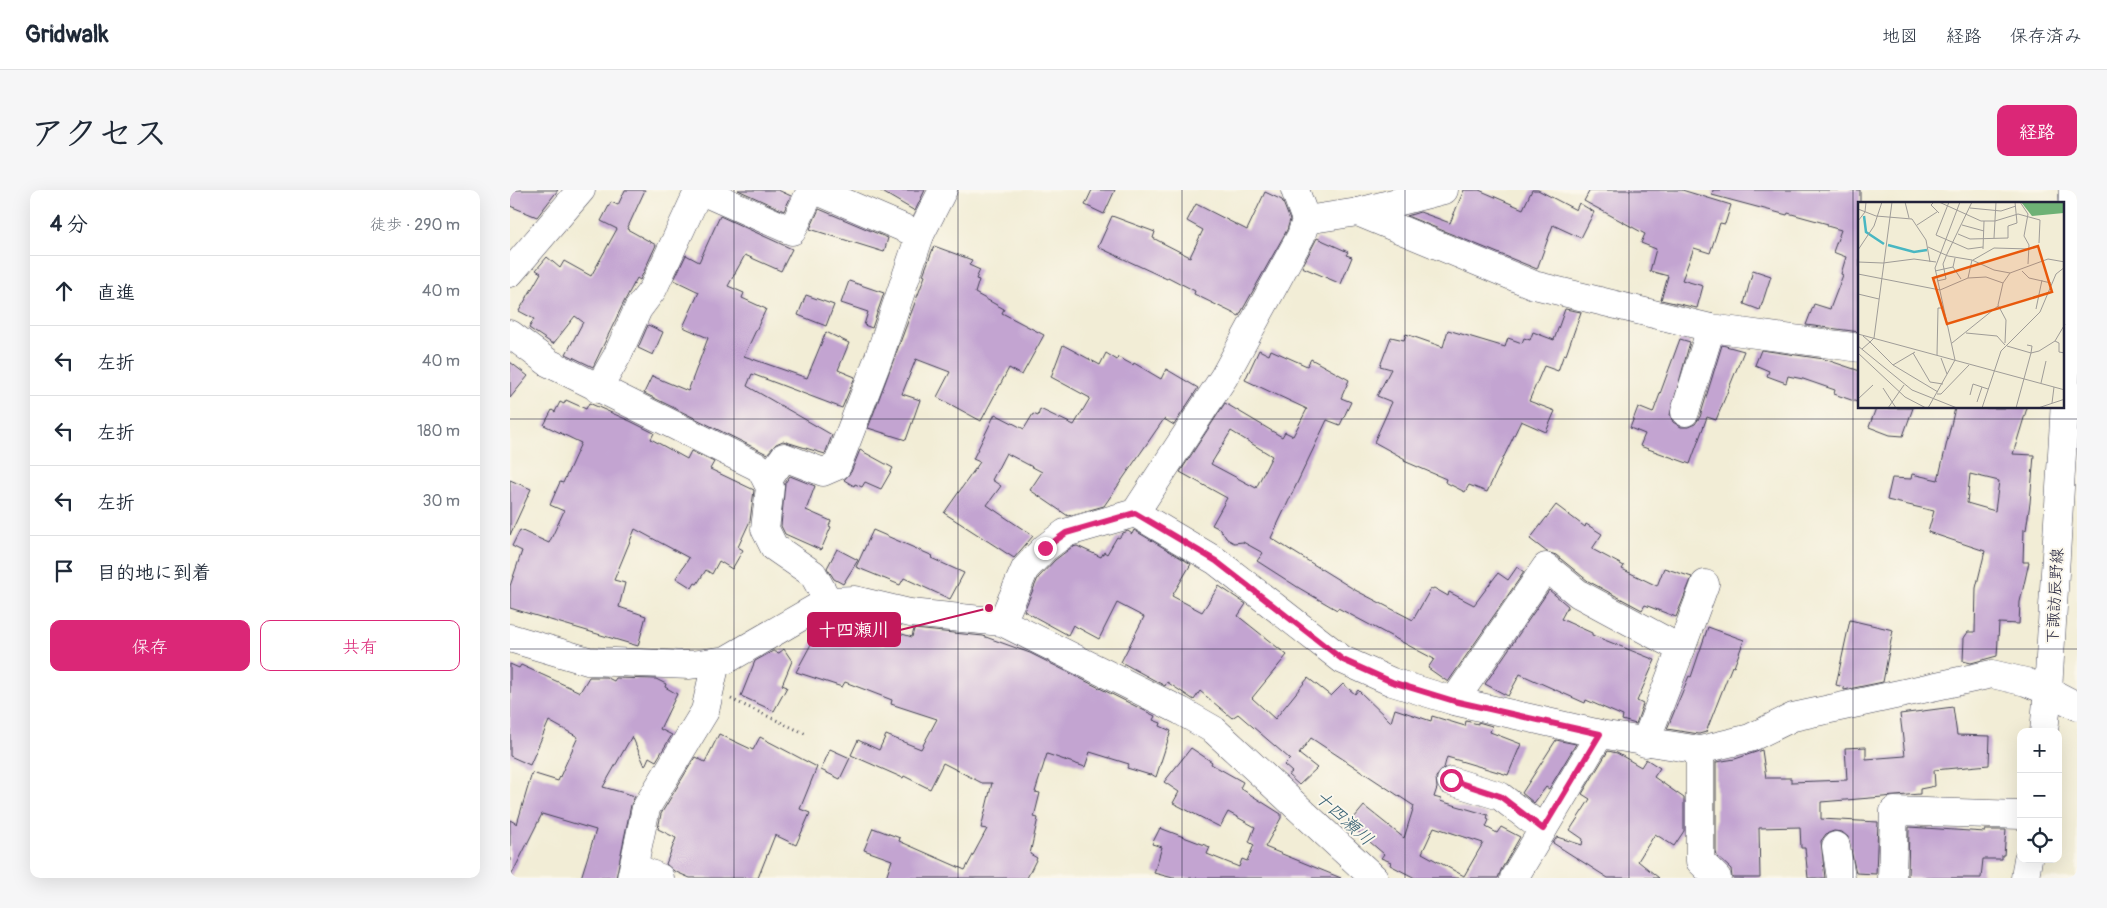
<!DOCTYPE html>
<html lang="ja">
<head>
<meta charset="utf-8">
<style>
  body { margin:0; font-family:Pangolin,"Klee One",sans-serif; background:#f6f6f7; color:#1f2937 }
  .controls { position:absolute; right:15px; bottom:15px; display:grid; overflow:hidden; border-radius:10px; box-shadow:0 5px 20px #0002 }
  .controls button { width:45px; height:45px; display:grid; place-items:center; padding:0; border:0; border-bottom:1px solid #e0e1e3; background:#fff; color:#1f2937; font:25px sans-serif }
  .stop { position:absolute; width:15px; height:15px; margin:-11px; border:4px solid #db2777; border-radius:50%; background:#fff }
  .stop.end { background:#db2777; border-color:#fff; box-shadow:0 1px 5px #0008 }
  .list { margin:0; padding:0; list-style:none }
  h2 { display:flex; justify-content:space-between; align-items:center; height:65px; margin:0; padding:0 20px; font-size:21px }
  h2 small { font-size:16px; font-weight:400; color:#747a83 }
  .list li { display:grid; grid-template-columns:32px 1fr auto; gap:15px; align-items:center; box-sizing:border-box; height:70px; padding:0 20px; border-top:1px solid #e0e1e3 }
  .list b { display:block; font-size:19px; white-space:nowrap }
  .list em { font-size:16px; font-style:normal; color:#747a83 }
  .actions { display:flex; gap:10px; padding:15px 20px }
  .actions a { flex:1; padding:11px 0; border:1px solid #db2777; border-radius:10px; text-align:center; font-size:18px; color:#db2777 }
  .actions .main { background:#db2777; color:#fff }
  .icon { flex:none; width:28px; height:28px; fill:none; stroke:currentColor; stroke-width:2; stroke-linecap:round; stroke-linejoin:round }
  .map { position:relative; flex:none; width:1567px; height:688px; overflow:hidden; border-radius:10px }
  header { display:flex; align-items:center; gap:30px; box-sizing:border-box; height:70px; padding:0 25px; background:#fff; border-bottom:1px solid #e0e1e3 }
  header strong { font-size:24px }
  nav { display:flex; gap:28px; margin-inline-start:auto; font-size:18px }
  .intro { display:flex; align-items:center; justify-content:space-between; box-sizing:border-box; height:120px; padding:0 30px }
  h1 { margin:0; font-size:35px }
  .button { padding:12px 22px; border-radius:10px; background:#db2777; color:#fff; font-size:18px; font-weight:700 }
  main { display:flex; gap:30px; padding:0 30px }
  aside { flex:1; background:#fff; border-radius:10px; box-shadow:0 5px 20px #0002 }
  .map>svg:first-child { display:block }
  .building { fill:#c3a4d1; fill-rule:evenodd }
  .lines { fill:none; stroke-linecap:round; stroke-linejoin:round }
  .minor-casing { stroke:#414052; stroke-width:29 }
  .major-casing { stroke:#414052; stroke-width:29 }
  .path { stroke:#414052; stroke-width:3; stroke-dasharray:1 4; stroke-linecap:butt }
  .minor { stroke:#fff; stroke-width:28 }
  .major { stroke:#fff; stroke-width:28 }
  .route { stroke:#db2777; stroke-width:6 }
  .grid { fill:none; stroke:#22223b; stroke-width:1; stroke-opacity:0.55 }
  .labels { text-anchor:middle; stroke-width:4; stroke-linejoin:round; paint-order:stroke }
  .street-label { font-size:16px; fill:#22223b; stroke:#fbf7ec }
  .water-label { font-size:18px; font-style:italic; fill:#325e71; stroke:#fbf7ec }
  .inset-river { fill:none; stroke:#49b7c2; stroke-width:2.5 }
  .inset-road { fill:none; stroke:#9f9c98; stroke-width:1 }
  .view { fill:#e8590c; fill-opacity:0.15; stroke:#e8590c; stroke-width:2.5 }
  .inset-edge { fill:none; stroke:#22223b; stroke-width:2.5 }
  .leader { fill:none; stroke:#c2185b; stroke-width:2 }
  .callout-dot { fill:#c2185b; stroke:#fbf7ec; stroke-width:2 }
  .callout { fill:#c2185b; stroke:#c2185b; stroke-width:2 }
  .callout-label { font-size:18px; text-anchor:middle; font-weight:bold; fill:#fff }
</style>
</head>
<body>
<header>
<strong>Gridwalk</strong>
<nav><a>地図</a><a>経路</a><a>保存済み</a></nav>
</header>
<div class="intro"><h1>アクセス</h1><a class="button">経路</a></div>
<main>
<aside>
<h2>4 分<small>徒歩 · 290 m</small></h2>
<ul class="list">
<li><svg class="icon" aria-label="ahead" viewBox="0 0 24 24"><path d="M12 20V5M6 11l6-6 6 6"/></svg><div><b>直進</b></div><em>40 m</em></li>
<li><svg class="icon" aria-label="left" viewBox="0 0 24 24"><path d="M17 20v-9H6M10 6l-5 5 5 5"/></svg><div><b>左折</b></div><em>40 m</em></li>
<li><svg class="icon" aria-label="left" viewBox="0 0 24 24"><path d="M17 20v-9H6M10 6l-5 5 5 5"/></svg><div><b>左折</b></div><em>180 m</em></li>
<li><svg class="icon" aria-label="left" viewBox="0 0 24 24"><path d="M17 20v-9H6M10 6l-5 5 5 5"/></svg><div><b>左折</b></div><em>30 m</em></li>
<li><svg class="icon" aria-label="arrive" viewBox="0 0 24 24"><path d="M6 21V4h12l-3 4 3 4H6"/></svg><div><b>目的地に到着</b></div></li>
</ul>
<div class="actions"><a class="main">保存</a><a>共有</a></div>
</aside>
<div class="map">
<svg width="1567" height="688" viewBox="0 0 1567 688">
  <rect width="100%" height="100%" fill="#fbf7ec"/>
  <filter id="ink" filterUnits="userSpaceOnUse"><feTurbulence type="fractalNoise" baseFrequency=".02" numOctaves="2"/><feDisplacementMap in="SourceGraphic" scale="10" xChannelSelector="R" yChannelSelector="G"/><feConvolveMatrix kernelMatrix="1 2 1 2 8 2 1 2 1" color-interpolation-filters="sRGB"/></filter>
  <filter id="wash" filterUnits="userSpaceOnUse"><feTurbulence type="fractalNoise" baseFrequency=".0096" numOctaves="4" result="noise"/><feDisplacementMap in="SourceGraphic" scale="20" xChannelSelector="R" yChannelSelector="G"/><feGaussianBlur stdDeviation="1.12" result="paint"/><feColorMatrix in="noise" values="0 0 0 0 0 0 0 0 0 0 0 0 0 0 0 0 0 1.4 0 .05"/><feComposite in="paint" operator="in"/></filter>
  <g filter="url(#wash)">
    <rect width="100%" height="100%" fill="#f2edd6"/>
    <g id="blocks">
      <g class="building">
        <path d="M0,0H48L27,27L0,16Z"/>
        <path d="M115,0H135L117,39L146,55L130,90L127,88L114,112L83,177L56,164L73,132L65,126L43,154L19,138L24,129L9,121L31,83L26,80L37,67L50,78L54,71L81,86L107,39L91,31L101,12L108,15Z"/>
        <path d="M228,0H268L281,6L274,21Z"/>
        <path d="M369,0H415L405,21Z"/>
        <path d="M582,0H605L594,24L575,15Z"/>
        <path d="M954,0H969L1013,19L1022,0H1028L1066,20L1069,13L1084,22L1071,48L1043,35L1027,79L897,26L910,22L940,33Z"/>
        <path d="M1080,0H1172L1221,15L1215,34L1210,33L1200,63L1184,58L1172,90L1193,96L1187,118L1151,110L1158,86L1140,81L1146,59L1131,53L1135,44L1074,11Z"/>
        <path d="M1203,0H1350V142L1296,135L1304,114L1320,119L1333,85L1331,84L1336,67L1323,62L1331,40L1317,36L1318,34L1278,23L1277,25L1202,5Z"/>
        <path d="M755,2L772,10L780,30L777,40L729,126L684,104L685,101L658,87L657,89L588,57L602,26L645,42L643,48L680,67L693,40L677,31L686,14L737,40Z"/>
        <path d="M309,19L378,48L374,62L300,39Z"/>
        <path d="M210,26L282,59L271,81L235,65L218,96L234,103L232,108L256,119L234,166L297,188L316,142L339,153L328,180L345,187L332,218L242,184L237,196L322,245L315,264L273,251L266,254L257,264L134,203L142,186L178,201L198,148L173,137L189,102L164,90L176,65L189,72Z"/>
        <path d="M807,48L838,62L836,65L842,67L831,94L792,77Z"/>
        <path d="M424,56L462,70L459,75L470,80L466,89L469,90L465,103L494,119L492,123L534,145L512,185L499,178L471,231L427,207L440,182L406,169L392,204L410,210L396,250L358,238L415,86L413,85Z"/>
        <path d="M1243,80L1261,86L1250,120L1234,114Z"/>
        <path d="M339,91L374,103L362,138L354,135L358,122L331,113Z"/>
        <path d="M296,105L324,115L316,136L288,125Z"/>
        <path d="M1055,119L1071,122L1056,165L1054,164L1048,181L1034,176L1019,211L1045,221L1036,242L1011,231L977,302L959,295L955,302L935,292L936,289L894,271L895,269L864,252L882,212L867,206L881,179L870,176L881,147L894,150L896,144L933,157L938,140L995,157L998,148L1012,153L1014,148L1020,150L1023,142L1044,150Z"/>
        <path d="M138,135L153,142L143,165L128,158Z"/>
        <path d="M1170,149L1180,152L1160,225L1163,232L1171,237H1178L1185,234L1190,227L1212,155L1234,161L1206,230L1197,227L1180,274L1130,256L1135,244L1120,238L1128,217L1143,223Z"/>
        <path d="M553,155L590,175L596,163L607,170L608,167L623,175L624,173L651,189L656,179L688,198L664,235L654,229L594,316L558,326L520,300L532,282L496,263L482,290L491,296L477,315L523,346L504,368L434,323L470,272L463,269L485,224L514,239L523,224L528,226L530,219L564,235L580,208L541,187Z"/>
        <path d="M749,160L759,165L761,160L797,176L801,169L839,190L831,208L841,212L830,235L817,230L761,348L845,400L903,430L920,400L924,398L938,406L939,402L964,415L988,383L998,390L1007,377L1014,382L938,492L918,478L924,469L828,418L827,420L789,398L747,371L753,363L733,352L724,353L717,349L710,339L702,335L717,308L670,282L715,213L772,247L775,242L783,246L797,219L735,190ZM721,241L762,266L746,298L701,274Z"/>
        <path d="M1251,160L1314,169L1350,181V213L1324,204L1325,200L1293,189L1278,186L1276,193L1257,186L1259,181L1245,175Z"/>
        <path d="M0,172L18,186L0,208Z"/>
        <path d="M56,210L76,219L79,213L120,231L144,243L141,249L177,269L181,261L204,272L200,279L244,300L240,331L228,357L233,360L222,379L209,371L202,384L196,380L187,394L185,393L182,398L166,388L179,368L125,339L104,390L115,393L109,417L136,426L128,456L0,418V396L12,361L2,356L10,340L39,353L54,321L40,315L50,292L53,293L71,253L34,235L42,220L45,222L50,212L54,214Z"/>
        <path d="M1366,218H1403L1393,246L1380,245L1359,237Z"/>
        <path d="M1445,218H1517L1503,264L1524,265L1520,313L1516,340L1514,339L1513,372H1519L1510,412L1509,434L1489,433L1487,466L1461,473L1453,471L1454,448L1458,442H1465L1466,398L1475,361L1418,342L1424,321L1377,310L1382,288L1401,289L1402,284L1428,290ZM1460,284L1489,291L1485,321L1457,313Z"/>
        <path d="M350,260L383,278L371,299L355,292L352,297L345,294L344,296L334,290L341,282Z"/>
        <path d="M280,286L305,296L296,320L321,331L319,336L321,337L311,360L275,344L271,336L275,293Z"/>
        <path d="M0,290L21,299L0,345Z"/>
        <path d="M1046,315L1075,337L1076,334L1092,344L1082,359L1114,376L1112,379L1147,396L1154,378L1182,387L1166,427L1135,415L1132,420L1078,391L1046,365L1037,362L1020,349Z"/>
        <path d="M363,340L423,366L421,368L454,383L440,409L394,388L390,395L346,377Z"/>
        <path d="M624,340L681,374L662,406L692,422L709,396L736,414L728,426L777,465L742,508L765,529L798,488L821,506L833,494L845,504L848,500L881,532L885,519L921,531L922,526L955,536L956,531L968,534V532L982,536L980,542L1011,554L998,585L937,567L934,578L926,587L927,598L924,607L931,609L930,611L978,625L977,629L979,630L976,637L987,643L991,637L1010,647L991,680L988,688H905L880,675L881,672L871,668L874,664L839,634L854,616L894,648L904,616L801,548L789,564L807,578L789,595L778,585L782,582L774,575L780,569L728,524L722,528L690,501L684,510L657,492L655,496L611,472L634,427L607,413L589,449L563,435L558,445L514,421L528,388L545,370L562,357L567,356L591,367L594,362L597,364L607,347L609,348L613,343L618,341L622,344ZM924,637L973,653L954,686L912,663Z"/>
        <path d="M327,359L348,370L333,394L324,389L317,378Z"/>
        <path d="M1039,400L1058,416L1051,429L1082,443V445L1145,470L1127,511L1133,514L1126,534L1112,530L1113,526L1076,510L1075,513L1010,484L998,506L975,494Z"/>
        <path d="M1340,430L1383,440L1373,492L1334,500V497L1326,495Z"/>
        <path d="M313,432L340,446L343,440L374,456L379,440L402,447L404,439L473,446L520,463L645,526L643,530L651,533L650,536L661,541L646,587L641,584L640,585L617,578L619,574L580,562L575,577L537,564L525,602L530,603L524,627L528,628L520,664L527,668L517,688H376L382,670L354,660L363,638L390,648L389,651L455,680L477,639L471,638L482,593H472L433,573L420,599L394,586L393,588L341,565L348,550L369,560L376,545L411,559L427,529L381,514L382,510L335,492L332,497L286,482Z"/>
        <path d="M1198,437L1234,450L1224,477L1222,476L1196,542L1189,544L1157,539L1179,486L1181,487Z"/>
        <path d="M274,459L282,471L272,495L277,497L264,521L231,506L245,471L263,461L269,463Z"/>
        <path d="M0,474L9,478L11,475L70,502L79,487H96L104,491L106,488L146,489L156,494L155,497L167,504L150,539L162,545L146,571L139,567L135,576L122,546L93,597L125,606L121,615L106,688H71L86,640L32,624L0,688V630L7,634L22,583L48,591L68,547L39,531L20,575L0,566Z"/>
        <path d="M1443,517L1447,545L1480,546L1479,575L1424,580L1425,596L1410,599V604L1311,612V629L1368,632L1366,684L1346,683L1338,647L1332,642L1324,641L1316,644L1311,651L1315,688H1298L1295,658H1291L1290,637L1249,638L1250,688H1222L1221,679L1207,666L1206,662V572L1225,569L1252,560L1256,588H1281V592L1337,590L1335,558L1356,557V569L1395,566L1390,524Z"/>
        <path d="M209,544L243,560L250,547L307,577L290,619L300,623L286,655L265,645L248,688H180L164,681L156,674L166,648L148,639L151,624L185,567L195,572Z"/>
        <path d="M1046,550L1066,554L1039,599L1036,597L1024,613L1012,603Z"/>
        <path d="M681,558L702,572L701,574L733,592L730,598L771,624V628L755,657L831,688H663L644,683L652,657L642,654L650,638L700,657L697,664L729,677L732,669L737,671L744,655L739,652L745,637L718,622L710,637L663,613L669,602L654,592Z"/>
        <path d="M320,559L340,568L330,589L311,580Z"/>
        <path d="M1098,561L1107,563L1131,577L1136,569L1150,578L1144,587L1174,608V641L1164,656L1145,644L1128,671L1149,688H1098L1043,653L1047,647L1072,655L1073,649L1060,640L1080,609L1072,604Z"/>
        <path d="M1399,637L1475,642V640H1496L1494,665H1492V669H1473L1471,688H1398Z"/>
      </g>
    </g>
  </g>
  <g filter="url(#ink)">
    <use href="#blocks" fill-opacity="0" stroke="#414052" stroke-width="1"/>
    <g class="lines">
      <defs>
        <g id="minor">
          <path d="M189,0L282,41L301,0"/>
          <path d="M305,0L410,45"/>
          <path d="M848,22L1024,95L1201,138L1350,158"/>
          <path d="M796,30L848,22L934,0"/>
          <path d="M0,83L71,0"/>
          <path d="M0,144L39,173L250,278L260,297L255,339L264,357L303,384L318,411"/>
          <path d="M88,199L107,166L128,119L143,99L189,0"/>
          <path d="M1175,222L1201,138"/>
          <path d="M257,291L274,267L313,282L327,276L369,167L410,45L433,0"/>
          <path d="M625,323L706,371L833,470L882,492L944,511L1090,544L1190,560L1240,548L1283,527L1482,484L1516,492L1538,501L1567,516"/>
          <path d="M492,432L515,379L535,358L555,343L625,323L714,187L791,46L796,30L785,0"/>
          <path d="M0,448L78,471L180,475L216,470L318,411L345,410L400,423L492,432L671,521L704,540L864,688"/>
          <path d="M1171,459L1195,394"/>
          <path d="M944,511L1036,377L1069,404L1171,459L1135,553"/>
          <path d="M1190,560V671L1207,688"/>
          <path d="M941,591L990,606L1033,639"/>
          <path d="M1326,656L1331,688"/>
          <path d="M124,677L150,688"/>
          <path d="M121,688L136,618L195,521L206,472"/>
          <path d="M1004,688L1090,544"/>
          <path d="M1382,688L1384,621L1511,625"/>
        </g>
        <g id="major">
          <path d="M1534,542L1538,501L1554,230L1563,0"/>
          <path d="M1515,688L1518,669"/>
        </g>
      </defs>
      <use href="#minor" class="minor-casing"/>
      <use href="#major" class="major-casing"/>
      <path class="path" d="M221,509L298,545"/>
      <use href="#minor" class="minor"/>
      <use href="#major" class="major"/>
    </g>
  </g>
  <g class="lines" filter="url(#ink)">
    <path class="route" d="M535,358L556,343L625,323L706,371L833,470L882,492L944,511L1090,544L1033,639L990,606L941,590"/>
  </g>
  <path class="grid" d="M224,0V688M448,0V688M672,0V688M895,0V688M1119,0V688M1343,0V688M0,229H1567M0,459H1567"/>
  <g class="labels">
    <g class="street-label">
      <text transform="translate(1544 406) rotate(-87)" y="6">下諏訪辰野線</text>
    </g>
    <g class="water-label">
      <text transform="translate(834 628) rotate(42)" y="6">十四瀬川</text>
    </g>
  </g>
  <g transform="translate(1348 12)">
    <rect width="206" height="206" fill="#f2edd6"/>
    <path d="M163,0H206V11L174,14Z" fill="#6eb175"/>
    <path class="inset-river" d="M6,14L8,30L26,42M30,43L56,50L69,48"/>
    <path class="inset-road" d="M47,0L51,16M76,0L73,3L81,11M81,0L123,19H137L160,12L182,18L181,41M91,0L78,33L110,47L125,45M162,0L170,12L166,34L171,43L170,62M112,6L143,9L158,4M0,7L18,14L54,17L68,38L72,60M0,19L7,10L8,0M59,23L79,10M104,23L126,29M100,32L112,37L150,36V24L159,21L157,0M136,36L138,0M70,45L90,54L114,58L136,68L152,71L190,57L207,60M125,47L126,19M0,48L16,24L24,0M97,56L95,65L103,77M115,58L136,46L172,47M0,60L25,61L56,57L78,60M77,69L95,65M164,69L171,76L193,81M0,72L82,88L110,76L128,75L145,81M110,76L114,58M79,79L88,77L85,62L89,52L114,0M0,92L21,97M178,107L184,78M108,131L139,134L147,143M0,132L207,188M16,136L34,0M16,136L12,140L35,163L80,190M197,139L201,141V150L207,151M94,141L140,104M147,141L148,118L140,103L145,81L152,71M0,144L54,188L99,206M149,144L173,151L181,149L197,139L207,122M4,147L12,140L5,134M0,151L47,195L68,206M55,151L72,180L85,182M79,153L80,106H85M83,156L89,172M35,163L57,150M183,181L188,159M25,186L38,206M79,192H83L111,163M112,193L115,182L130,187M0,197L15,183M119,200L124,185M194,201L196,185M30,206L46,183M70,206L97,158L77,66L102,0M124,206L143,149L182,110L198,72L207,65M158,206L173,151L174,144L169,143M180,206L207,197"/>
    <path class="view" d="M180,44L194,90L89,122L75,76Z"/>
    <rect width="206" height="206" class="inset-edge"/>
  </g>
  <path class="leader" d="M479 418L390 440"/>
  <circle class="callout-dot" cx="479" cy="418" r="5"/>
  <rect class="callout" x="298" y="423" width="92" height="33" rx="5"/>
  <g class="callout-label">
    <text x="344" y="446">十四瀬川</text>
  </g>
</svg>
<div class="controls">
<button>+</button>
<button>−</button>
<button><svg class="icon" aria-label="locate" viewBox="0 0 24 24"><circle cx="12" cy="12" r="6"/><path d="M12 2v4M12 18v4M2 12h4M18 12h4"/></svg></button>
</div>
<div class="stop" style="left:941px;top:590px"></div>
<div class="stop end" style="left:535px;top:358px"></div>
</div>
</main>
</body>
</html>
